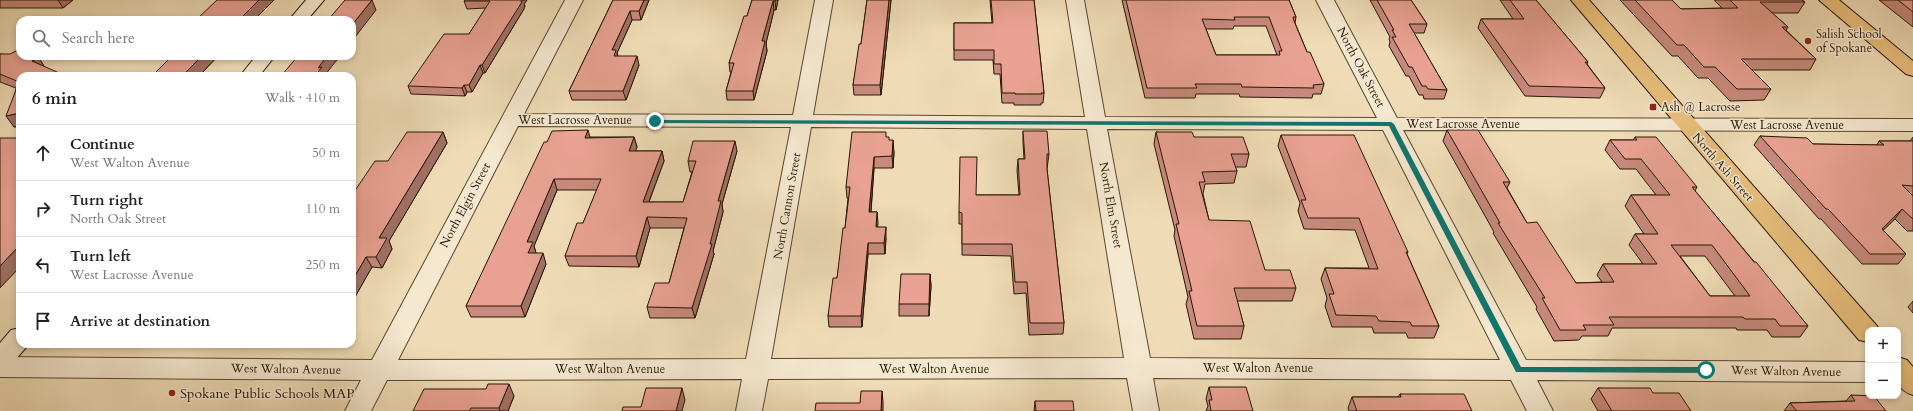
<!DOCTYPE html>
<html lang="en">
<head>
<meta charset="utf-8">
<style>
  body { margin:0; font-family:Cardo,serif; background:#f2f2f2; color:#202124 }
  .controls { position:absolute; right:12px; bottom:12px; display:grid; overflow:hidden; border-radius:8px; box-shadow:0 2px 6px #0003 }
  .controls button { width:36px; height:36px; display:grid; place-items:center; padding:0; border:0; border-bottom:1px solid #e0e0e0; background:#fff; color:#202124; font:20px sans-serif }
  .stop { position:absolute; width:12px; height:12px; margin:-9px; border:3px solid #0f766e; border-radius:50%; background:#fff }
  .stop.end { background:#0f766e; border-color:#fff; box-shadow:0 1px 4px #0008 }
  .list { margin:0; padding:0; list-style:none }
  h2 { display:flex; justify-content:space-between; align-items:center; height:52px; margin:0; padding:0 16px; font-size:17px }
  h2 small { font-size:13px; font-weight:400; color:#757577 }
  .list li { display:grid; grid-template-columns:26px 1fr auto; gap:12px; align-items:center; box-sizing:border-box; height:56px; padding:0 16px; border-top:1px solid #e0e0e0 }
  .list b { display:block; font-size:15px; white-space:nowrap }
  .list p { margin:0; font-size:13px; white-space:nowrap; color:#757577 }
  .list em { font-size:13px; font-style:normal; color:#757577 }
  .icon { flex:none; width:22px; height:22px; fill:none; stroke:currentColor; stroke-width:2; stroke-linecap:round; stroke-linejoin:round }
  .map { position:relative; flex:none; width:1913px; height:411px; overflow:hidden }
  .search { position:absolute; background:#fff; box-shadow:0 2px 6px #0003; left:16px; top:16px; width:340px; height:44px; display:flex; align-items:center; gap:10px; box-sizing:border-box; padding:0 14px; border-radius:12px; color:#757577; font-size:15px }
  .panel { position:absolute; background:#fff; box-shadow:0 2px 6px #0003; left:16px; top:72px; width:340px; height:276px; border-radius:12px }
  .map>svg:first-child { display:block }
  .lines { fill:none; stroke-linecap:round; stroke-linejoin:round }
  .street-casing { stroke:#58482e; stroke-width:2 }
  .secondary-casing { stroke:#261600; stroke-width:2 }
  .primary-casing { stroke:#261600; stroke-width:2 }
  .street { fill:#f5e8d0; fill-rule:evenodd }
  .secondary { fill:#f5e8d0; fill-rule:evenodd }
  .primary { fill:#e8be7b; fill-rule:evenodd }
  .wall { fill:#c88a7e; stroke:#261600; fill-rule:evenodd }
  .shaded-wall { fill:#a27166; stroke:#261600 }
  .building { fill:#e8a192; stroke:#261600; fill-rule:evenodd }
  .route { fill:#0f766e }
  .poi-dot { fill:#8f2418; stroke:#f5e8d0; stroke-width:1.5 }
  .labels { text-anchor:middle; stroke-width:3; stroke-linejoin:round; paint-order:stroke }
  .poi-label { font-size:12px; fill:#261600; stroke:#f5e8d0; text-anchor:start }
  .street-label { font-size:12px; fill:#261600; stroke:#f5e8d0 }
  .near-poi-label { font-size:14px; fill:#261600; stroke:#f5e8d0; text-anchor:start }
</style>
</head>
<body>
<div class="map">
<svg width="1913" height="411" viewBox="0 0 1913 411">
  <rect width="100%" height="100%" fill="#efdcb6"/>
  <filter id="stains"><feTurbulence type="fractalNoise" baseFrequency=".005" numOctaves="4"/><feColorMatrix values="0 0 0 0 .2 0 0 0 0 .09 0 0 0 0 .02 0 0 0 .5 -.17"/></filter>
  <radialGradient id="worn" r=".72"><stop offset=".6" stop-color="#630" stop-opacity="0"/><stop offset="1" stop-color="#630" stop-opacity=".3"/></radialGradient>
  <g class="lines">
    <defs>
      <path id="street" d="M565,0H583L524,114L793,115L815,0H833L813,115L1085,117L1066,0H1084L1105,117L1377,118L1316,0H1334L1397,118L1913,119V131L1403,130L1526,360L1868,362V382L1537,380L1553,411H1527L1511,380L1153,378L1159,411H1133L1127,378L768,379L762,411H736L742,379L387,380L371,411H345L361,380L0,377V357L372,360ZM518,126L791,127L746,359L398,360ZM811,127L1087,129L1124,358L771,359ZM1107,129L1383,130L1500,360L1150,358Z"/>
      <g id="secondary">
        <path d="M306,0H324L307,20H289Z"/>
        <path d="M256,56H275L259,76H240Z"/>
        <path d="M20,328V344H29L9,367L0,370V343L11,330Z"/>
      </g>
      <g id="primary">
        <path d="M1571,0H1589L1877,326L1879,330H1868V342L1859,340Z"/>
        <path d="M1819,0H1839L1913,61V76L1906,74Z"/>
        <path d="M1898,357L1907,360L1913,367V395C1893,389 1898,375 1898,357Z"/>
      </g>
    </defs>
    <use href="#street" class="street-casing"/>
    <use href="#secondary" class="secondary-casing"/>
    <use href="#primary" class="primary-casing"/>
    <use href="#street" class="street"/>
    <use href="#secondary" class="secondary"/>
    <use href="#primary" class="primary"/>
  </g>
  <g class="wall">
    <path d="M0,0H73L63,8H0Z"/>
    <path d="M465,0H527L524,4L525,6L524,8V9L485,73H483L472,92H467L465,96L411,94L408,86L469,34L486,8L467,9L464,1Z"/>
    <path d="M613,0H649L641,20H632L617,53L618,56L639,65L626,100H572L569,91Z"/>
    <path d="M752,0H778L776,10H774L766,43L767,51L754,100H727L726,91L731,72H730L729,63L747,16Z"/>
    <path d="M867,0H891L881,95H854L853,85L861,44Z"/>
    <path d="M990,0H1034L1044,93L1043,103H1041V105H1014V103H1002L1000,74H994L993,60H954V23H992Z"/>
    <path d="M1122,0H1289L1296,17L1295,23L1307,52L1324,84L1321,94H1313L1312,98L1240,97L1239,94H1196L1195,98H1145ZM1234,26H1266L1277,55H1216L1206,29H1233Z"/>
    <path d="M1370,0H1411L1427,24L1424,33H1414L1447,90L1444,99H1424L1423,95H1419L1409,76H1406L1389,46L1390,42L1389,39L1390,37Z"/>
    <path d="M1500,0H1536L1588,62L1587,64L1605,88L1600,98L1525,96L1478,28L1481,19H1513Z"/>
    <path d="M1620,0H1672L1681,9L1722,8L1714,0H1802L1805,2L1798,13H1772L1788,27L1786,30L1816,59L1810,70H1752L1771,89L1764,100L1730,101L1708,78H1698L1678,56H1672Z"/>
    <path d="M1879,0H1913V27Z"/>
    <path d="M0,54L39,58L44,67L20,76V126L14,127L16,88L0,82Z"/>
    <path d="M165,56H218L199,76H152L168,60Z"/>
    <path d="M1447,130L1510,182L1507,188L1527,223L1576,283L1602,282L1597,275L1603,264H1643L1629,245L1635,234H1644L1625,206L1631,195H1656L1636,169H1620L1605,150L1610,140H1633L1635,137L1697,187L1695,191L1808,326L1800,337H1772L1767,330H1737L1736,328H1612L1608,336H1582L1579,340L1554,341L1536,309L1537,307L1493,233L1494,232L1443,141ZM1680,256H1705L1735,296H1710Z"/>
    <path d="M1023,131L1049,154L1047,169L1064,323L1063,334L1029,335L1026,293L1014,294L1011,256L962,255V224H959V212L976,195H1019L1017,170L1018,159H1024L1023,142Z"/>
    <path d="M443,132L447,143L389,241L392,249L382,268L372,267L352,302V195L388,161Z"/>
    <path d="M1156,132L1194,137L1249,154L1246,167H1235L1237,171L1234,183L1205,184L1203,194L1209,220L1265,270L1296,288L1292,301H1237L1244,326L1241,339H1194L1186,304L1188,297L1174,236L1175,230L1154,144Z"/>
    <path d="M1281,135L1408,252L1407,254L1439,326L1434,338H1408L1406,333H1374L1372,327H1332L1325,306L1327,298L1321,279L1325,268H1369L1355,230L1304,229L1298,211L1300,203L1278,146Z"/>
    <path d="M1760,136L1813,144L1877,145L1879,141H1910L1913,137V196L1912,195L1913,196V231H1907L1895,219L1883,230L1906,254L1898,264H1862L1821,219H1819L1754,145Z"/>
    <path d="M590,137H634L637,147L635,151H662L664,161L649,202H683L692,172H690L688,161L737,151L722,204L723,212L713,251L714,254L695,318H650L647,307L669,283L684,228H650L639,267L569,266L565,256L583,223L597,190H557L534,246L536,253L546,264L525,317H471L466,306L547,142Z"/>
    <path d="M886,137L889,140L894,152L893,168H874L871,212H877V227L886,238L885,254H868L862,327H829L828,316L837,278L845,228L848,198H847L846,187Z"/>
    <path d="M930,274L931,286L929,316H899V304Z"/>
    <path d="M1913,301V313L1908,307Z"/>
    <path d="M1209,387L1253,411H1206L1208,406L1206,399Z"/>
    <path d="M1598,388L1653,393L1691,411H1598L1591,399Z"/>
    <path d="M1400,394L1472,411H1349L1348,408L1352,397H1398Z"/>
    <path d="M1851,395L1886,411H1784L1790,403L1846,401Z"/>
    <path d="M514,396L508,411H413Z"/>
    <path d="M1035,401L1074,411H1034Z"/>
  </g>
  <g class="shaded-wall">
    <path d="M58,0H73L63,8Z"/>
    <path d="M259,0H274L254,20H239Z"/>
    <path d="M372,0L376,10L352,41V25Z"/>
    <path d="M522,0H527L524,4L525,6L524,8V9L485,73L482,65Z"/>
    <path d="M644,0H649L641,20L639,11Z"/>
    <path d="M775,0H778L776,10L775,1Z"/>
    <path d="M889,0H891L881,95L880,85Z"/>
    <path d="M773,1L774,10L766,43L767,51L754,100L753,91L762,41Z"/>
    <path d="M630,11L632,20L617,53L618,59L616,65L612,50Z"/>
    <path d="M202,56H218L199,76H182Z"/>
    <path d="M327,56H340L325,75L326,76H315L318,68Z"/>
    <path d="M637,56L639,65L626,100L623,91Z"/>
    <path d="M39,58L46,69L32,61Z"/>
    <path d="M480,65L483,73L472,92L469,85Z"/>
    <path d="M464,85L467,92L465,96L462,88Z"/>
    <path d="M20,113V126L14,127L6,116Z"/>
    <path d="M588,130L591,141L585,138Z"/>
    <path d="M443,132L447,143L389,241L392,249L382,268L376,257L379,238Z"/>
    <path d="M634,137L637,147L632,161L629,151Z"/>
    <path d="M893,140L894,152L893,168L892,156Z"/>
    <path d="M735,141L737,151L722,204L723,212L713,251L714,254L695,318L692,308L710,244L718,201Z"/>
    <path d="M662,151L664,161L645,212L643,202Z"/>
    <path d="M874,157V168L870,223L869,212Z"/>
    <path d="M554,179L557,190L534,246L536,253L532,264L528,253L527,242Z"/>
    <path d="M1902,209L1895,219L1874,239L1882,229Z"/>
    <path d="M877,212L878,223L877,238L876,227Z"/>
    <path d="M647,217L650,228L639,267L636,256Z"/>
    <path d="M886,227V238L885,254L884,243Z"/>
    <path d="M868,243V254L862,327L861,316Z"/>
    <path d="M20,245V267L0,288V266Z"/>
    <path d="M543,253L546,264L525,317L521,306Z"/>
    <path d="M366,257L372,267L352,302V281Z"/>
    <path d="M930,274L931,286L929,316V304Z"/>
    <path d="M509,384L514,396L508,411H500L499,408Z"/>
    <path d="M682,388L685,400L682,411H676Z"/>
    <path d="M882,391L883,402V411H881Z"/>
  </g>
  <g class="building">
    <path d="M217,0H259L239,20H196Z"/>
    <path d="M345,0H372L352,25V20H328Z"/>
    <path d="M465,0H522L521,2H522L482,65H480L469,85H464L462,88L408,86L444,34H469L490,1H464Z"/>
    <path d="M613,0H644L639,11H630L612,50H616L614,56H637L623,91H569Z"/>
    <path d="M752,0H775V1H773L762,41H765L753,91H726L734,63H729L744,16H747Z"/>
    <path d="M867,0H889L880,85H853L859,44H861Z"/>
    <path d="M991,0H1034L1044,93H1041L1042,94H1015V93H1002L1001,64H994V50H954V23H993Z"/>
    <path d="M1126,0H1289L1296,17H1293L1294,21L1307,52H1310L1324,84L1313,85L1314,88L1242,87L1241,84H1195L1197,88H1147ZM1234,17H1269L1282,51H1279L1280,55H1216L1202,19L1235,20Z"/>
    <path d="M1377,0H1411L1427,24H1409L1447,90L1428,89L1426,86H1422L1412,67H1409L1392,37H1396L1392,30H1394Z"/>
    <path d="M1510,0H1536L1588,62H1585L1605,88L1529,86L1481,19H1524Z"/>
    <path d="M1635,0H1672L1681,9L1738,8L1730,0H1802L1805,2H1760L1788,27H1782L1816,59H1741L1771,89H1737L1715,67H1704L1684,45H1677Z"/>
    <path d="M1898,0H1913V12Z"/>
    <path d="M18,50L20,51V56H33L39,58L32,61L66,76H20V113L6,116L19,82L0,74V54H10Z"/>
    <path d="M172,56H202L182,76H152Z"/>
    <path d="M298,56H327L318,68L322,67L315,76H281Z"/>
    <path d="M588,130L585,138L634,137L629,151H662L643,202H683L696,161H688L693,141H735L718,201H721L710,244H712L692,308L647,307L655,283H669L687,218L647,217L636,256H565L577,223H583L601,179H554L527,242H533L528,253H543L521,306H466L544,142H547L552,131Z"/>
    <path d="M1447,130H1478L1510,182H1503L1527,223L1537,222L1576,283L1614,282L1603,264H1657L1635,234H1658L1631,195H1670L1641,159H1625L1610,140H1637L1635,137H1656L1697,187H1692L1754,262H1756L1808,326H1780L1775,319H1745L1743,317H1609L1614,325H1583L1586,330H1560L1542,298H1545L1498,223H1500ZM1671,245H1712L1750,296H1710Z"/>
    <path d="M1023,131H1047L1049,154H1047V169L1064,323H1030L1027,282H1015L1012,244H962V213L959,212L960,157H977L976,195H1020L1018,159H1025Z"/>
    <path d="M407,132H443L379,238H387L376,257H366L352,281V195L375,161H388Z"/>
    <path d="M852,132H886V137H889V140H893L892,156L874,157L869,212H877L876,227H886L884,243H868L861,316H828L833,278H837L843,228H845L850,187H846Z"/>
    <path d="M1156,132H1192L1194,137H1243L1249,154H1231L1237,171L1202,172L1205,182H1199L1209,220L1250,221L1265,270H1290L1296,288H1234L1244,326H1197L1189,291H1192L1176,224H1179Z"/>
    <path d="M1281,135H1354L1408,252H1406L1439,326H1412L1410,322L1379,321L1376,316L1336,315L1329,294H1334L1325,268L1378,269L1359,218H1308L1301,200H1306Z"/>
    <path d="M1760,136L1807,138L1813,144L1884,145L1879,141H1913V186L1902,185L1913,196V219L1902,209L1882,229L1906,254H1870L1828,209H1826Z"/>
    <path d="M0,138H20V245L0,266Z"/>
    <path d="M901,274H930L929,304H899Z"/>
    <path d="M488,384H509L499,408H471L469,411H413L424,389H486Z"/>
    <path d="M1209,387H1246L1253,411H1211L1209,400H1212Z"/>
    <path d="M646,388H682L676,411H622L623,407H641Z"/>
    <path d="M1598,388H1650L1653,393H1679L1691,411H1612Z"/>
    <path d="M861,391H882L881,411H815L816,403H860Z"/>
    <path d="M1400,394H1464L1472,411H1357L1352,397H1401Z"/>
    <path d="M1851,395L1874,396L1886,411H1797L1790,403L1855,401Z"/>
    <path d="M1035,401H1073L1074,411H1036Z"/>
  </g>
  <path class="route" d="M653,120L1391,122L1394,124L1521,367H1706L1710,370L1706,373L1516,372L1389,126L655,123L652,121Z"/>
  <g class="poi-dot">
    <circle cx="1808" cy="41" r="4"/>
    <rect x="1649" y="103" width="8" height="8" rx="2"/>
    <circle cx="172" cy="393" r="4"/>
  </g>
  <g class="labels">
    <g class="poi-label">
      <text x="1816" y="38">Salish School<tspan x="1816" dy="14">of Spokane</tspan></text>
      <text x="1661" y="111">Ash @ Lacrosse</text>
    </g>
    <g class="street-label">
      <text transform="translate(1361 67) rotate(62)" y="4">North Oak Street</text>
      <text x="575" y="124">West Lacrosse Avenue</text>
      <text x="1463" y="128">West Lacrosse Avenue</text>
      <text x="1787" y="129">West Lacrosse Avenue</text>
      <text transform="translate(1723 167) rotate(49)" y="4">North Ash Street</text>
      <text transform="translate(465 205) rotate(-62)" y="4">North Elgin Street</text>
      <text transform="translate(1111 205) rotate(80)" y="4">North Elm Street</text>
      <text transform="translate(787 206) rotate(-80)" y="4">North Cannon Street</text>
      <text x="1258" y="372">West Walton Avenue</text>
      <text transform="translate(286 369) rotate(1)" y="4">West Walton Avenue</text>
      <text x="610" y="373">West Walton Avenue</text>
      <text x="934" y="373">West Walton Avenue</text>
      <text transform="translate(1786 371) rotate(1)" y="4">West Walton Avenue</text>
    </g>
    <g class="near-poi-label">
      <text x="180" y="398">Spokane Public Schools MAP</text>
    </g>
  </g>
  <rect width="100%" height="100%" filter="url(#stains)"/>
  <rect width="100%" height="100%" fill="url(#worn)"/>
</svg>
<div class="controls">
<button>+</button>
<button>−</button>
</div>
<div class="stop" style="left:1706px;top:370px"></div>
<div class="stop end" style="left:655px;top:121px"></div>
<div class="search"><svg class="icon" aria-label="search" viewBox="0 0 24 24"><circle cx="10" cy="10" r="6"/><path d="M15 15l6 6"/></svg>Search here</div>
<section class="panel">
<h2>6 min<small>Walk · 410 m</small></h2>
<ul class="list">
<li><svg class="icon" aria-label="ahead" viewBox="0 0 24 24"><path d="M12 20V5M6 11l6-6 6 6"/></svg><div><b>Continue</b><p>West Walton Avenue</p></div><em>50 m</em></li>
<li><svg class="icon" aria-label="right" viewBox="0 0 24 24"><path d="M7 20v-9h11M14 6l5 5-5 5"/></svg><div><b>Turn right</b><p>North Oak Street</p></div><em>110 m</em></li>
<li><svg class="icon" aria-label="left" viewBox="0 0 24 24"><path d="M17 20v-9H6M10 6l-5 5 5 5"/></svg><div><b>Turn left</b><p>West Lacrosse Avenue</p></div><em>250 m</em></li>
<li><svg class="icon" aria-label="arrive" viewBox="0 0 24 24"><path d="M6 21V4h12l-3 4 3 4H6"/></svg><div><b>Arrive at destination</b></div></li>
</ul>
</section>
</div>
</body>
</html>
